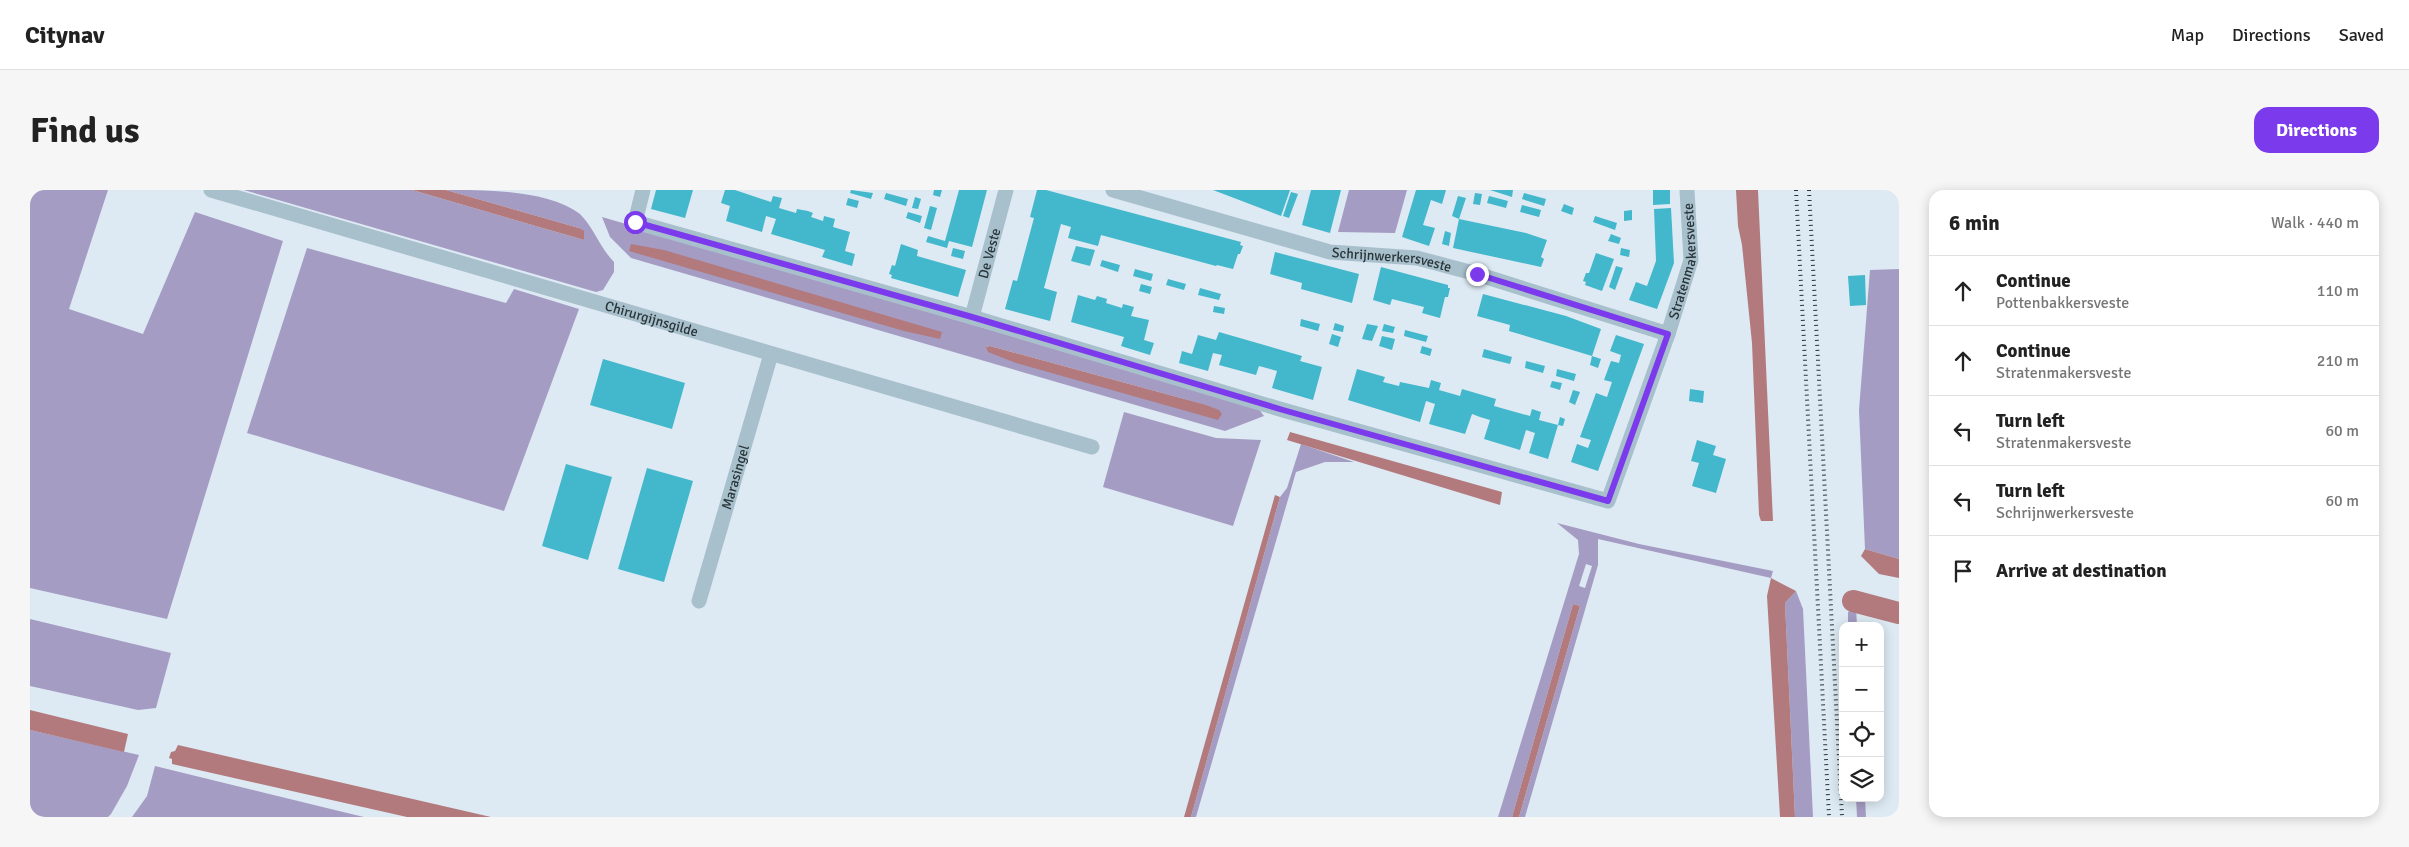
<!DOCTYPE html>
<html lang="en">
<head>
<meta charset="utf-8">
<style>
  body { margin:0; font-family:Signika,sans-serif; background:#f6f6f6; color:#222 }
  .controls { position:absolute; right:15px; bottom:15px; display:grid; overflow:hidden; border-radius:10px; box-shadow:0 2px 12px #0003 }
  .controls button { width:45px; height:45px; display:grid; place-items:center; padding:0; border:0; border-bottom:1px solid #e0e0e0; background:#fff; color:#222; font:25px sans-serif }
  .stop { position:absolute; width:15px; height:15px; margin:-11px; border:4px solid #7c3aed; border-radius:50%; background:#fff }
  .stop.end { background:#7c3aed; border-color:#fff; box-shadow:0 1px 5px #0008 }
  .list { margin:0; padding:0; list-style:none }
  h2 { display:flex; justify-content:space-between; align-items:center; height:65px; margin:0; padding:0 20px; font-size:21px }
  h2 small { font-size:16px; font-weight:400; color:#767676 }
  .list li { display:grid; grid-template-columns:32px 1fr auto; gap:15px; align-items:center; box-sizing:border-box; height:70px; padding:0 20px; border-top:1px solid #e0e0e0 }
  .list b { display:block; font-size:19px; white-space:nowrap }
  .list p { margin:0; font-size:16px; white-space:nowrap; color:#767676 }
  .list em { font-size:16px; font-style:normal; color:#767676 }
  .icon { flex:none; width:28px; height:28px; fill:none; stroke:currentColor; stroke-width:2; stroke-linecap:round; stroke-linejoin:round }
  .map { position:relative; flex:none; width:1869px; height:627px; overflow:hidden; border-radius:15px }
  header { display:flex; align-items:center; gap:30px; box-sizing:border-box; height:70px; padding:0 25px; background:#fff; border-bottom:1px solid #e0e0e0 }
  header strong { font-size:24px }
  nav { display:flex; gap:28px; margin-inline-start:auto; font-size:18px }
  .intro { display:flex; align-items:center; justify-content:space-between; box-sizing:border-box; height:120px; padding:0 30px }
  h1 { margin:0; font-size:35px }
  .button { padding:12px 22px; border-radius:15px; background:#7c3aed; color:#fff; font-size:18px; font-weight:700 }
  main { display:flex; gap:30px; padding:0 30px }
  aside { flex:1; background:#fff; border-radius:15px; box-shadow:0 2px 12px #0003 }
  .map>svg:first-child { display:block }
  .green { fill:#a59cc3; fill-rule:evenodd }
  .water { fill:#b27a7d }
  .lines { fill:none; stroke-linecap:round; stroke-linejoin:round }
  .canal { stroke:#b27a7d; stroke-width:22 }
  .building { fill:#43b7cb }
  .street { stroke:#a8bfcc; stroke-width:15 }
  .rail { stroke:#283539; stroke-width:4; stroke-dasharray:1 4; stroke-linecap:butt }
  .route { stroke:#7c3aed; stroke-width:6 }
  .labels { text-anchor:middle; stroke-width:4; stroke-linejoin:round; paint-order:stroke }
  .street-label { font-size:14px; fill:#283539; stroke:#eaf3fb }
</style>
</head>
<body>
<header>
<strong>Citynav</strong>
<nav><a>Map</a><a>Directions</a><a>Saved</a></nav>
</header>
<div class="intro"><h1>Find us</h1><a class="button">Directions</a></div>
<main>
<div class="map">
<svg width="1869" height="627" viewBox="0 0 1869 627">
  <rect width="100%" height="100%" fill="#ddeaf3"/>
  <g class="green">
    <path d="M0,0H78L39,119L113,144L165,22L253,51L137,429L0,398Z"/>
    <path d="M214,0H382L554,50L549,38L416,0C457,0 518,0 550,24C564,38 570,58 584,72V82L573,100L566,102Z"/>
    <path d="M1319,0H1377L1365,43L1308,42Z"/>
    <path d="M572,27L1228,218L1234,226L1195,241L601,68L580,47ZM960,156L1176,215L956,157Z"/>
    <path d="M277,58L476,113L484,99L549,119L474,321L217,243Z"/>
    <path d="M1869,79V369L1835,359L1829,220L1840,80Z"/>
    <path d="M1094,222L1186,248L1231,250L1203,336L1073,297Z"/>
    <path d="M1271,254L1324,272H1295L1266,282L1166,627H1161L1250,307L1257,298Z"/>
    <path d="M1527,333L1609,354L1743,381L1741,388L1568,349V375L1495,627H1489L1550,416L1543,414L1482,627H1468L1549,364L1548,350ZM1556,374L1562,376L1555,398L1549,396Z"/>
    <path d="M1766,401L1773,419L1783,627H1765L1755,413Z"/>
    <path d="M1826,417L1827,436H1818V422Z"/>
    <path d="M0,429L141,463L126,518L108,520L0,496Z"/>
    <path d="M0,540L109,565L97,596L81,624L78,627H0Z"/>
    <path d="M125,576L309,621L334,627H102L117,606Z"/>
    <path d="M1826,608H1835L1836,627H1827Z"/>
  </g>
  <g class="water">
    <path d="M382,0H416L549,38L554,41V50Z"/>
    <path d="M1706,0H1728L1743,331H1731L1729,325L1722,153L1712,55L1708,36Z"/>
    <path d="M601,54L634,60L912,142L910,149L874,141L599,61Z"/>
    <path d="M960,156L1176,215L1189,220L1192,224L1188,230L986,173L958,162L956,157Z"/>
    <path d="M1260,242L1472,302L1470,315L1257,250Z"/>
    <path d="M1245,305L1250,307L1161,627H1154Z"/>
    <path d="M1835,359L1869,369V388L1849,384L1831,366Z"/>
    <path d="M1741,388L1766,401L1755,413L1765,627H1750L1737,406Z"/>
    <path d="M1543,414L1550,416L1489,627H1482Z"/>
    <path d="M0,520L98,544L94,562L0,540Z"/>
    <path d="M148,555L461,627H377L142,574V569L139,568L141,562L145,561Z"/>
  </g>
  <g class="lines">
    <path class="canal" d="M1823,411L1869,423"/>
  </g>
  <g class="building">
    <path d="M626,0H663L655,28L621,19Z"/>
    <path d="M695,0H705L741,12L743,6L752,8L749,18L766,23L767,19L778,21L783,23L781,27L793,31L794,26L805,29L803,37L820,42L815,61L825,64L822,76L792,67L795,60L741,44L746,29L736,26L732,42L696,31L700,16L691,13Z"/>
    <path d="M821,0L843,3L841,9L820,3Z"/>
    <path d="M904,0H912L910,7L903,5Z"/>
    <path d="M929,0H957L942,57L919,51L917,58L896,52L898,46L915,51Z"/>
    <path d="M1007,0H1016L1211,52L1210,55L1213,56L1210,64H1208L1203,79L1187,75L1186,76L1071,45L1068,56L1038,48L1041,37L1031,34L1014,98L1027,102L1020,131L975,119L983,90L987,91L1004,28L1000,27Z"/>
    <path d="M1183,0H1260L1251,26Z"/>
    <path d="M1281,0H1311L1300,43L1272,35Z"/>
    <path d="M1386,0H1416L1412,14L1401,10L1393,35L1405,38L1399,56L1372,47Z"/>
    <path d="M1460,0H1483L1482,7Z"/>
    <path d="M1623,0H1640V14L1623,15Z"/>
    <path d="M1261,2L1268,4L1259,28L1253,26Z"/>
    <path d="M856,3L878,9L876,16L854,9Z"/>
    <path d="M1445,3L1452,4L1450,15L1443,14Z"/>
    <path d="M1494,3L1516,9L1514,16L1492,9Z"/>
    <path d="M1428,6L1436,8L1429,29L1422,26Z"/>
    <path d="M1459,6L1478,11L1476,18L1457,13Z"/>
    <path d="M885,7L891,9L888,19L882,18Z"/>
    <path d="M818,8L829,11L827,18L816,15Z"/>
    <path d="M1534,14L1544,18L1542,25L1531,21Z"/>
    <path d="M1492,15L1511,20L1509,27L1490,22Z"/>
    <path d="M900,16L907,18L901,40L894,38Z"/>
    <path d="M1641,18L1644,73L1627,119L1599,110L1606,92L1617,96L1626,71L1624,19Z"/>
    <path d="M1602,20V30L1594,31V21Z"/>
    <path d="M878,22L892,26L890,33L876,28Z"/>
    <path d="M1565,26L1587,33L1585,40L1563,32Z"/>
    <path d="M1429,29L1496,43L1517,50L1511,67L1514,69L1511,77L1423,58Z"/>
    <path d="M1415,41L1421,43L1419,56L1412,54Z"/>
    <path d="M1581,44L1591,48L1589,54L1578,51Z"/>
    <path d="M871,54L888,60L887,66L936,80L928,107L861,88L862,85L859,84L862,75L865,76Z"/>
    <path d="M1046,56L1065,60L1060,76L1041,71Z"/>
    <path d="M923,58L935,61L933,69L921,66Z"/>
    <path d="M1591,58L1600,60L1599,67L1590,65Z"/>
    <path d="M1245,62L1329,84L1322,113L1271,99L1272,93L1240,84Z"/>
    <path d="M1566,63L1584,69L1572,101L1555,95L1556,92L1553,91L1556,83H1559Z"/>
    <path d="M1072,70L1090,75L1088,82L1070,76Z"/>
    <path d="M1586,76L1593,78L1585,100L1579,97Z"/>
    <path d="M1351,77L1418,95V98H1420L1418,107H1415L1410,128L1392,123L1394,117L1362,109L1360,115L1343,110Z"/>
    <path d="M1105,79L1123,84L1121,91L1103,86Z"/>
    <path d="M1835,85L1836,115L1820,116L1818,86Z"/>
    <path d="M1138,89L1156,94L1154,100L1136,95Z"/>
    <path d="M1111,94L1122,97L1120,104L1109,101Z"/>
    <path d="M1170,98L1191,104L1189,110L1168,105Z"/>
    <path d="M1453,104L1536,126L1571,139L1562,166L1479,141L1480,135L1447,126Z"/>
    <path d="M1048,105L1065,110L1067,106L1077,109L1076,113L1092,118L1093,114L1104,117L1101,126L1119,130L1114,150L1124,153L1120,165L1091,156L1094,147L1041,132Z"/>
    <path d="M1184,116L1195,118L1194,124L1183,122Z"/>
    <path d="M1271,129L1290,134L1288,141L1270,136Z"/>
    <path d="M1305,133L1314,136L1313,142L1303,140Z"/>
    <path d="M1337,134L1348,136L1342,151L1332,149Z"/>
    <path d="M1354,134L1365,137L1363,143L1352,141Z"/>
    <path d="M1375,140L1398,146L1396,152L1374,146Z"/>
    <path d="M1189,142L1272,166L1270,171L1292,177L1283,210L1242,198L1247,181L1229,176L1226,185L1189,175L1192,165L1183,163L1178,181L1149,173L1152,161L1162,164L1168,145L1186,150Z"/>
    <path d="M1302,144L1311,147L1308,157L1299,154Z"/>
    <path d="M1586,145L1614,154L1568,281L1541,272L1547,254L1558,258L1561,250L1550,247L1566,203L1577,207L1582,192L1574,190L1581,171L1589,173L1591,165L1580,161Z"/>
    <path d="M1352,146L1365,149L1362,160L1349,156Z"/>
    <path d="M1392,156L1402,159L1400,166L1390,163Z"/>
    <path d="M1454,159L1482,167L1480,174L1452,167Z"/>
    <path d="M1562,166L1571,169L1568,178L1560,175Z"/>
    <path d="M573,169L655,193L642,239L560,215Z"/>
    <path d="M1496,171L1515,176L1513,183L1495,178Z"/>
    <path d="M1327,179L1355,187L1353,192L1369,196L1370,192L1399,198L1401,190L1411,193L1409,200L1430,206L1432,199L1466,209L1464,216L1500,226L1502,219L1511,222L1509,230L1528,235L1518,269L1499,263L1505,243L1496,240L1490,260L1454,249L1460,230L1450,227L1442,224L1435,244L1399,234L1405,214L1396,211L1390,232L1318,210Z"/>
    <path d="M1527,179L1546,184L1544,191L1526,186Z"/>
    <path d="M1522,191L1532,193L1530,200L1520,197Z"/>
    <path d="M1660,199L1674,201L1673,213L1659,211Z"/>
    <path d="M1543,200L1550,202L1545,215L1539,212Z"/>
    <path d="M1530,227L1535,229L1533,236L1528,235Z"/>
    <path d="M1667,250L1686,256L1683,265L1696,269L1686,303L1662,296L1669,273L1661,271Z"/>
    <path d="M536,274L582,287L558,370L512,356Z"/>
    <path d="M617,278L663,291L634,392L588,379Z"/>
  </g>
  <g class="lines">
    <g class="street">
      <path id="s1" d="M181,0L1062,257"/>
      <path id="s2" d="M613,0L605,32L942,127L1253,220L1578,311L1638,144L1661,70L1657,0"/>
      <path id="s3" d="M1083,0L1300,62L1387,68L1447,84L1638,144"/>
      <path id="s4" d="M942,127L976,0"/>
      <path id="s5" d="M669,411L741,164"/>
    </g>
    <g class="rail">
      <path d="M1766,0L1799,627"/>
      <path d="M1779,0L1812,627"/>
    </g>
  </g>
  <g class="lines">
    <path class="route" d="M605,32L942,127L1253,220L1578,311L1638,144L1447,84"/>
  </g>
  <g class="labels">
    <g class="street-label">
      <text dy="5" stroke="none"><textPath href="#s4" startOffset="66">De Veste</textPath></text>
      <text dy="5" stroke="none"><textPath href="#s3" startOffset="288">Schrijnwerkersveste</textPath></text>
      <text dy="5" stroke="none"><textPath href="#s2" startOffset="1298">Stratenmakersveste</textPath></text>
      <text dy="5" stroke="none"><textPath href="#s1" startOffset="459">Chirurgijnsgilde</textPath></text>
      <text dy="5" stroke="none"><textPath href="#s5" startOffset="129">Marasingel</textPath></text>
    </g>
  </g>
</svg>
<div class="controls">
<button>+</button>
<button>−</button>
<button><svg class="icon" aria-label="locate" viewBox="0 0 24 24"><circle cx="12" cy="12" r="6"/><path d="M12 2v4M12 18v4M2 12h4M18 12h4"/></svg></button>
<button><svg class="icon" aria-label="layers" viewBox="0 0 24 24"><path d="M12 4l9 5-9 5-9-5zM3 14l9 5 9-5"/></svg></button>
</div>
<div class="stop" style="left:605px;top:32px"></div>
<div class="stop end" style="left:1447px;top:84px"></div>
</div>
<aside>
<h2>6 min<small>Walk · 440 m</small></h2>
<ul class="list">
<li><svg class="icon" aria-label="ahead" viewBox="0 0 24 24"><path d="M12 20V5M6 11l6-6 6 6"/></svg><div><b>Continue</b><p>Pottenbakkersveste</p></div><em>110 m</em></li>
<li><svg class="icon" aria-label="ahead" viewBox="0 0 24 24"><path d="M12 20V5M6 11l6-6 6 6"/></svg><div><b>Continue</b><p>Stratenmakersveste</p></div><em>210 m</em></li>
<li><svg class="icon" aria-label="left" viewBox="0 0 24 24"><path d="M17 20v-9H6M10 6l-5 5 5 5"/></svg><div><b>Turn left</b><p>Stratenmakersveste</p></div><em>60 m</em></li>
<li><svg class="icon" aria-label="left" viewBox="0 0 24 24"><path d="M17 20v-9H6M10 6l-5 5 5 5"/></svg><div><b>Turn left</b><p>Schrijnwerkersveste</p></div><em>60 m</em></li>
<li><svg class="icon" aria-label="arrive" viewBox="0 0 24 24"><path d="M6 21V4h12l-3 4 3 4H6"/></svg><div><b>Arrive at destination</b></div></li>
</ul>
</aside>
</main>
</body>
</html>
